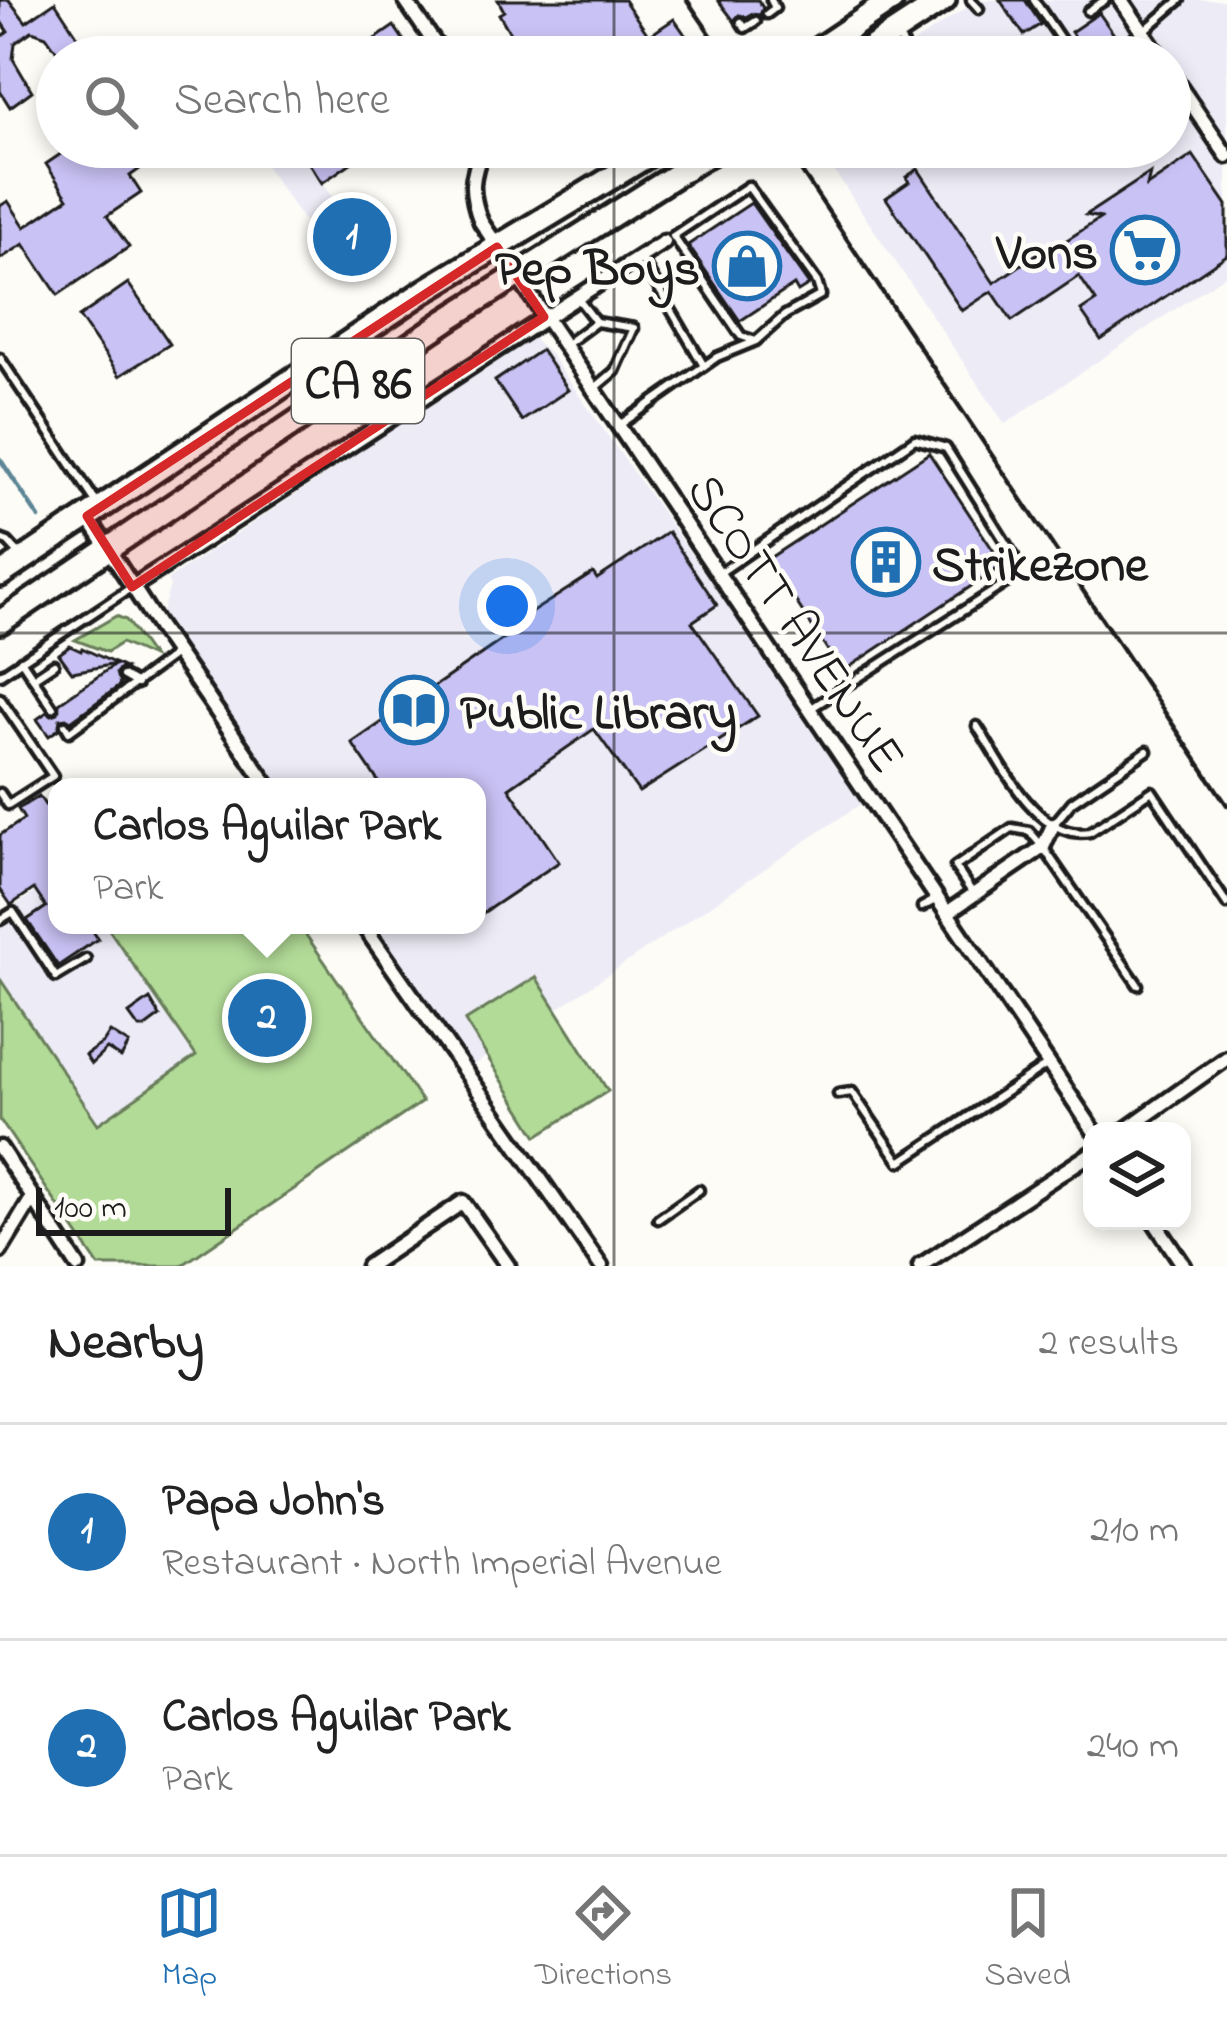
<!DOCTYPE html>
<html lang="en">
<head>
<meta charset="utf-8">
<style>
  body { margin:0; font-family:"Indie Flower",sans-serif; background:#f6f6f6; color:#222 }
  .controls { position:absolute; right:36px; bottom:36px; display:grid; overflow:hidden; border-radius:24px; box-shadow:0 6px 18px #0003 }
  .controls button { width:108px; height:108px; display:grid; place-items:center; padding:0; border:0; border-bottom:3px solid #e0e0e0; background:#fff; color:#222; font:60px sans-serif }
  .scale { position:absolute; left:36px; bottom:30px; width:195px; box-sizing:border-box; padding-left:12px; border:6px solid #1c1c1c; border-top:0; font-size:33px; line-height:42px; white-space:nowrap; color:#1c1c1c; -webkit-text-stroke:9px #fdfcf7; paint-order:stroke }
  .you { position:absolute; left:507px; top:606px; width:42px; height:42px; margin:-30px; border:9px solid #fff; border-radius:50%; background:#1a73e8; box-shadow:0 0 0 18px #1a73e833 }
  .badge { display:grid; place-items:center; width:78px; height:78px; border-radius:50%; background:#1f6fb2; color:#fff; font-size:39px; font-weight:700 }
  .pin { position:absolute; translate:-50% -50%; border:6px solid #fff; box-shadow:0 3px 12px #0006 }
  .popup { position:absolute; left:48px; top:778px; width:438px; height:156px; box-sizing:border-box; display:grid; place-content:center; border-radius:24px; background:#fff; filter:drop-shadow(0 3px 9px #0005); font-size:39px; white-space:nowrap; color:#767676 }
  .popup b { font-size:45px; color:#222 }
  .popup::after { content:''; position:absolute; left:50%; top:100%; margin-left:-24px; border:24px solid transparent; border-top-color:#fff }
  .list { margin:0; padding:0; list-style:none }
  h2 { display:flex; justify-content:space-between; align-items:center; height:156px; margin:0; padding:0 48px; font-size:51px }
  h2 small { font-size:39px; font-weight:400; color:#767676 }
  .list li { display:grid; grid-template-columns:78px 1fr auto; gap:36px; align-items:center; box-sizing:border-box; height:216px; padding:0 48px; border-top:3px solid #e0e0e0 }
  .list b { display:block; font-size:45px; white-space:nowrap }
  .list p { margin:0; font-size:39px; white-space:nowrap; color:#767676 }
  .list em { font-size:39px; font-style:normal; color:#767676 }
  .icon { flex:none; width:66px; height:66px; fill:none; stroke:currentColor; stroke-width:2; stroke-linecap:round; stroke-linejoin:round }
  .map { position:relative; flex:none; width:1227px; height:1266px; overflow:hidden }
  .search { position:absolute; background:#fff; box-shadow:0 6px 18px #0003; left:36px; right:36px; top:36px; height:132px; display:flex; align-items:center; gap:30px; box-sizing:border-box; padding:0 42px; border-radius:66px; color:#767676; font-size:45px }
  .sheet { height:588px; background:#fff }
  nav { display:flex; justify-content:space-around; align-items:center; box-sizing:border-box; height:168px; border-top:3px solid #e0e0e0; background:#fff; font-size:33px; color:#767676 }
  nav a { display:grid; justify-items:center; gap:6px }
  nav .on { color:#1f6fb2 }
  .map>svg:first-child { display:block }
  .built { fill:#edebf6 }
  .green { fill:#b2db97; stroke:#677c5a; stroke-width:3 }
  .lines { fill:none; stroke-linecap:round; stroke-linejoin:round }
  .stream { stroke:#5b8595; stroke-width:4.5 }
  .building { fill:#c9c2f4; stroke:#1c1c1c; stroke-width:3 }
  .service-casing { stroke:#1c1c1c; stroke-width:15 }
  .minor-casing { stroke:#1c1c1c; stroke-width:21 }
  .trunk-casing { stroke:#1c1c1c; stroke-width:30 }
  .service { stroke:#fdfcf7; stroke-width:6 }
  .minor { stroke:#fdfcf7; stroke-width:12 }
  .trunk { stroke:#fdfcf7; stroke-width:21 }
  .rail { stroke:#1c1c1c; stroke-width:4.5 }
  .marked { fill:#d62828; fill-opacity:0.2; stroke:#d62828; stroke-width:9; stroke-linejoin:round }
  .grid { fill:none; stroke:#1c1c1c; stroke-width:3; stroke-opacity:0.55 }
  .labels { text-anchor:middle; stroke-width:9; stroke-linejoin:round; paint-order:stroke }
  .shield { fill:#fdfcf7; stroke:#605f5e; stroke-width:3 }
  .shield-label { font-size:48px; font-weight:bold; fill:#1c1c1c }
  .poi-label { font-size:51px; font-weight:bold; fill:#1c1c1c; stroke:#fdfcf7; text-anchor:end }
  .street-label { font-size:51px; fill:#1c1c1c; stroke:#fdfcf7 }
</style>
</head>
<body>
<div class="map">
<svg width="1227" height="1266" viewBox="0 0 1227 1266">
  <rect width="100%" height="100%" fill="#fdfcf7"/>
  <filter id="ink" filterUnits="userSpaceOnUse"><feTurbulence type="fractalNoise" baseFrequency=".00833" numOctaves="2"/><feDisplacementMap in="SourceGraphic" scale="24" xChannelSelector="R" yChannelSelector="G"/><feConvolveMatrix kernelMatrix="1 2 1 2 8 2 1 2 1" color-interpolation-filters="sRGB"/></filter>
  <g filter="url(#ink)">
    <g class="built">
      <path d="M978,0H1227V274L1005,424L818,147H1170V57H892Z"/>
      <path d="M291,147H297L366,246L336,267L265,165Z"/>
      <path d="M532,337L551,355L865,801L468,1069L369,925H477V787H271L158,626L170,586L167,580L349,459L516,339Z"/>
      <path d="M57,877V925H106L197,1057L97,1124L0,979V916Z"/>
    </g>
    <g class="green">
      <path d="M116,616L126,620L152,657L121,643L107,652L75,640Z"/>
      <path d="M106,925H299L422,1102L181,1266H99L0,1120V979L98,1124L196,1056Z"/>
      <path d="M536,977L608,1091L537,1136L465,1021Z"/>
    </g>
    <g class="lines">
      <path class="stream" d="M0,459L39,518"/>
    </g>
    <g class="building">
      <path d="M0,0H9L26,22L55,2L88,52L81,57H61L46,36L32,31L15,43L13,59L32,91L10,107L0,91V38L8,32L0,20Z"/>
      <path d="M498,0H624L649,36L674,19L701,57H472L510,33L499,14L504,11Z"/>
      <path d="M718,0H758L763,8L760,15L751,14L747,17L739,15L734,21Z"/>
      <path d="M1000,0H1025L1041,24L1024,35Z"/>
      <path d="M1099,13L1115,36L1087,56L1071,32Z"/>
      <path d="M394,26L415,57H349Z"/>
      <path d="M71,147H110L121,164L135,154L144,166L130,176L141,193L107,216L129,247L58,295L24,244L0,259V206L8,201L25,227L68,198L46,164Z"/>
      <path d="M298,147H374L322,183Z"/>
      <path d="M1193,155L1227,205V255L1101,340L1081,311L1096,301L1079,276L1012,321L992,291L962,311L886,198L909,182L906,177L918,169L994,283L1056,241L1059,245L1101,218L1086,215L1150,173L1147,186Z"/>
      <path d="M751,203L809,285L798,292L794,285L740,321L688,245Z"/>
      <path d="M128,283L170,344L120,376L79,317Z"/>
      <path d="M541,350L568,390L522,421L495,381Z"/>
      <path d="M929,453L1003,565L842,672L768,559Z"/>
      <path d="M668,532L717,605L692,622L758,716L639,792L594,729L509,788L559,862L477,917V787H382L352,743L525,624L521,619L593,573L597,579Z"/>
      <path d="M70,646L81,651L82,648L116,664L72,672L59,654Z"/>
      <path d="M116,664L127,669H120L116,673L120,683L118,687L71,721L66,718L60,719L59,729L49,736L37,719L47,712L52,715L58,713L59,703Z"/>
      <path d="M39,796L45,805L57,798V925H89L98,939L58,966L27,920L46,907L34,889L11,905L0,889V835L24,819L18,809Z"/>
      <path d="M150,999L160,1016L144,1028H139L129,1014Z"/>
      <path d="M110,1032L129,1044L121,1058L107,1049L91,1064L85,1055L103,1043Z"/>
    </g>
    <g class="lines">
      <defs>
        <g id="service">
          <path d="M971,0L979,9"/>
          <path d="M1088,11L1105,0"/>
          <path d="M767,14L775,8L771,0"/>
          <path d="M741,22L745,28L756,21"/>
          <path d="M899,38L910,55"/>
          <path d="M1034,57L1061,40L1034,0"/>
          <path d="M1106,57L1143,32L1180,0"/>
          <path d="M1170,120L1192,106"/>
          <path d="M924,149L927,147"/>
          <path d="M642,260L704,366"/>
          <path d="M579,300L596,322"/>
          <path d="M565,345L596,322L634,328L615,371L596,387"/>
          <path d="M0,358L98,505"/>
          <path d="M621,424L717,357L756,341L785,315L821,295L817,282L748,186L673,236L741,336L756,341"/>
          <path d="M0,539L8,542L20,555"/>
          <path d="M718,574L915,439L946,448L1014,556V578L810,709"/>
          <path d="M21,660L53,708"/>
          <path d="M0,675L132,587"/>
          <path d="M123,676L137,684"/>
          <path d="M33,678L54,664"/>
          <path d="M0,698L53,776L8,805L0,793"/>
          <path d="M65,725L69,732L175,654"/>
          <path d="M977,726C1001,762 1037,842 1090,832L1152,791L1227,904"/>
          <path d="M1053,825L1072,802L1147,751"/>
          <path d="M974,895L955,867L1012,828L1029,831L1043,847L1138,985"/>
          <path d="M922,907L935,900"/>
          <path d="M0,920L13,912L56,977L86,959"/>
          <path d="M838,1094L852,1092L900,1162L1048,1064"/>
          <path d="M658,1219L699,1190"/>
        </g>
        <g id="minor">
          <path d="M405,0L444,57"/>
          <path d="M1121,0L1160,57"/>
          <path d="M1170,72L1227,156"/>
          <path d="M483,147C471,178 469,191 481,222L1094,1131"/>
          <path d="M87,516L158,626L269,787"/>
          <path d="M132,587C310,473 485,355 664,242"/>
          <path d="M947,913L1043,847L1053,825"/>
          <path d="M363,925L601,1266"/>
          <path d="M1124,1131L1227,1058"/>
          <path d="M0,1148L78,1266"/>
          <path d="M1154,1221L1184,1266"/>
          <path d="M0,1251L33,1197"/>
          <path d="M368,1266L463,1202L508,1266"/>
          <path d="M920,1266L1092,1153"/>
        </g>
        <g id="trunk">
          <path d="M807,57L892,0"/>
          <path d="M857,57L944,0"/>
          <path d="M0,575L426,290L662,147"/>
          <path d="M0,622L447,320L720,147"/>
        </g>
      </defs>
      <use href="#service" class="service-casing"/>
      <use href="#minor" class="minor-casing"/>
      <use href="#trunk" class="trunk-casing"/>
      <use href="#service" class="service"/>
      <use href="#minor" class="minor"/>
      <use href="#trunk" class="trunk"/>
      <g class="rail">
        <path d="M687,0L726,57"/>
        <path d="M785,147L1227,805"/>
      </g>
    </g>
  </g>
  <path class="marked" d="M497,247L544,317L132,587L87,516Z"/>
  <path class="grid" d="M614,0V57M614,147V1266M0,633H1227"/>
  <defs>
    <symbol id="supermarket-ring" viewBox="-11 -11 22 22"><circle r="9.5" fill="#fdfcf7" stroke="#1f6fb2" stroke-width="1.5"/><path d="M-6-5.5h2.5l.6 2H6L4.5 2H-2.5L-4.4-4H-6ZM-1.5 3.2a1.3 1.3 0 1 0 .1 0ZM3 3.2a1.3 1.3 0 1 0 .1 0Z" fill="#1f6fb2"/></symbol>
    <symbol id="shop-ring" viewBox="-11 -11 22 22"><circle r="9.5" fill="#fdfcf7" stroke="#1f6fb2" stroke-width="1.5"/><path d="M-5-2.5h2.3a2.7 3.5 0 0 1 5.4 0H5L5.5 6h-11ZM-1.5-2.5h3a1.5 2.3 0 0 0-3 0Z" fill="#1f6fb2"/></symbol>
    <symbol id="building-ring" viewBox="-11 -11 22 22"><circle r="9.5" fill="#fdfcf7" stroke="#1f6fb2" stroke-width="1.5"/><path d="M-4-6H4V6H1V3H-1V6H-4ZM-2.5-4.3h1.7v1.8h-1.7ZM.8-4.3h1.7v1.8H.8ZM-2.5-1h1.7V.8h-1.7ZM.8-1h1.7V.8H.8Z" fill="#1f6fb2"/></symbol>
    <symbol id="library-ring" viewBox="-11 -11 22 22"><circle r="9.5" fill="#fdfcf7" stroke="#1f6fb2" stroke-width="1.5"/><path d="M-6-4Q-3-5.5-.7-3.5V5Q-3 3-6 4ZM6-4Q3-5.5 .7-3.5V5Q3 3 6 4Z" fill="#1f6fb2"/></symbol>
  </defs>
  <g fill-rule="evenodd">
    <use href="#supermarket-ring" x="1107" y="212" width="76" height="76"/>
    <use href="#shop-ring" x="709" y="228" width="76" height="76"/>
    <use href="#building-ring" x="848" y="524" width="76" height="76"/>
    <use href="#library-ring" x="376" y="672" width="76" height="76"/>
  </g>
  <g class="labels">
    <rect class="shield" x="292" y="339" width="132" height="84" rx="9"/>
    <g class="shield-label">
      <text x="358" y="398">CA 86</text>
    </g>
    <g class="poi-label">
      <text x="1098" y="268">Vons</text>
      <text x="700" y="284">Pep Boys</text>
      <text x="932" y="580" text-anchor="start">Strikezone</text>
      <text x="460" y="728" text-anchor="start">Public Library</text>
    </g>
    <g class="street-label">
      <text transform="translate(798 622) rotate(56)" y="18">SCOTT AVENUE</text>
    </g>
  </g>
</svg>
<div class="controls">
<button><svg class="icon" aria-label="layers" viewBox="0 0 24 24"><path d="M12 4l9 5-9 5-9-5zM3 14l9 5 9-5"/></svg></button>
</div>
<div class="scale">100 m</div>
<div class="you"></div>
<div class="pin badge" style="left:352px;top:237px">1</div>
<div class="pin badge" style="left:267px;top:1018px">2</div>
<div class="popup"><b>Carlos Aguilar Park</b>Park</div>
<div class="search"><svg class="icon" aria-label="search" viewBox="0 0 24 24"><circle cx="10" cy="10" r="6"/><path d="M15 15l6 6"/></svg>Search here</div>
</div>
<section class="sheet">
<h2>Nearby<small>2 results</small></h2>
<ul class="list">
<li><span class="badge">1</span><div><b>Papa John's</b><p>Restaurant · North Imperial Avenue</p></div><em>210 m</em></li>
<li><span class="badge">2</span><div><b>Carlos Aguilar Park</b><p>Park</p></div><em>240 m</em></li>
</ul>
</section>
<nav>
<a class="on"><svg class="icon" aria-label="map" viewBox="0 0 24 24"><path d="M3 6l6-2 6 2 6-2v14l-6 2-6-2-6 2zM9 4v14M15 6v14"/></svg>Map</a>
<a><svg class="icon" aria-label="directions" viewBox="0 0 24 24"><path d="M12 3l9 9-9 9-9-9zM9 14v-3h6M13 9l2 2-2 2"/></svg>Directions</a>
<a><svg class="icon" aria-label="saved" viewBox="0 0 24 24"><path d="M7 4h10v16l-5-4-5 4z"/></svg>Saved</a>
</nav>
</body>
</html>
